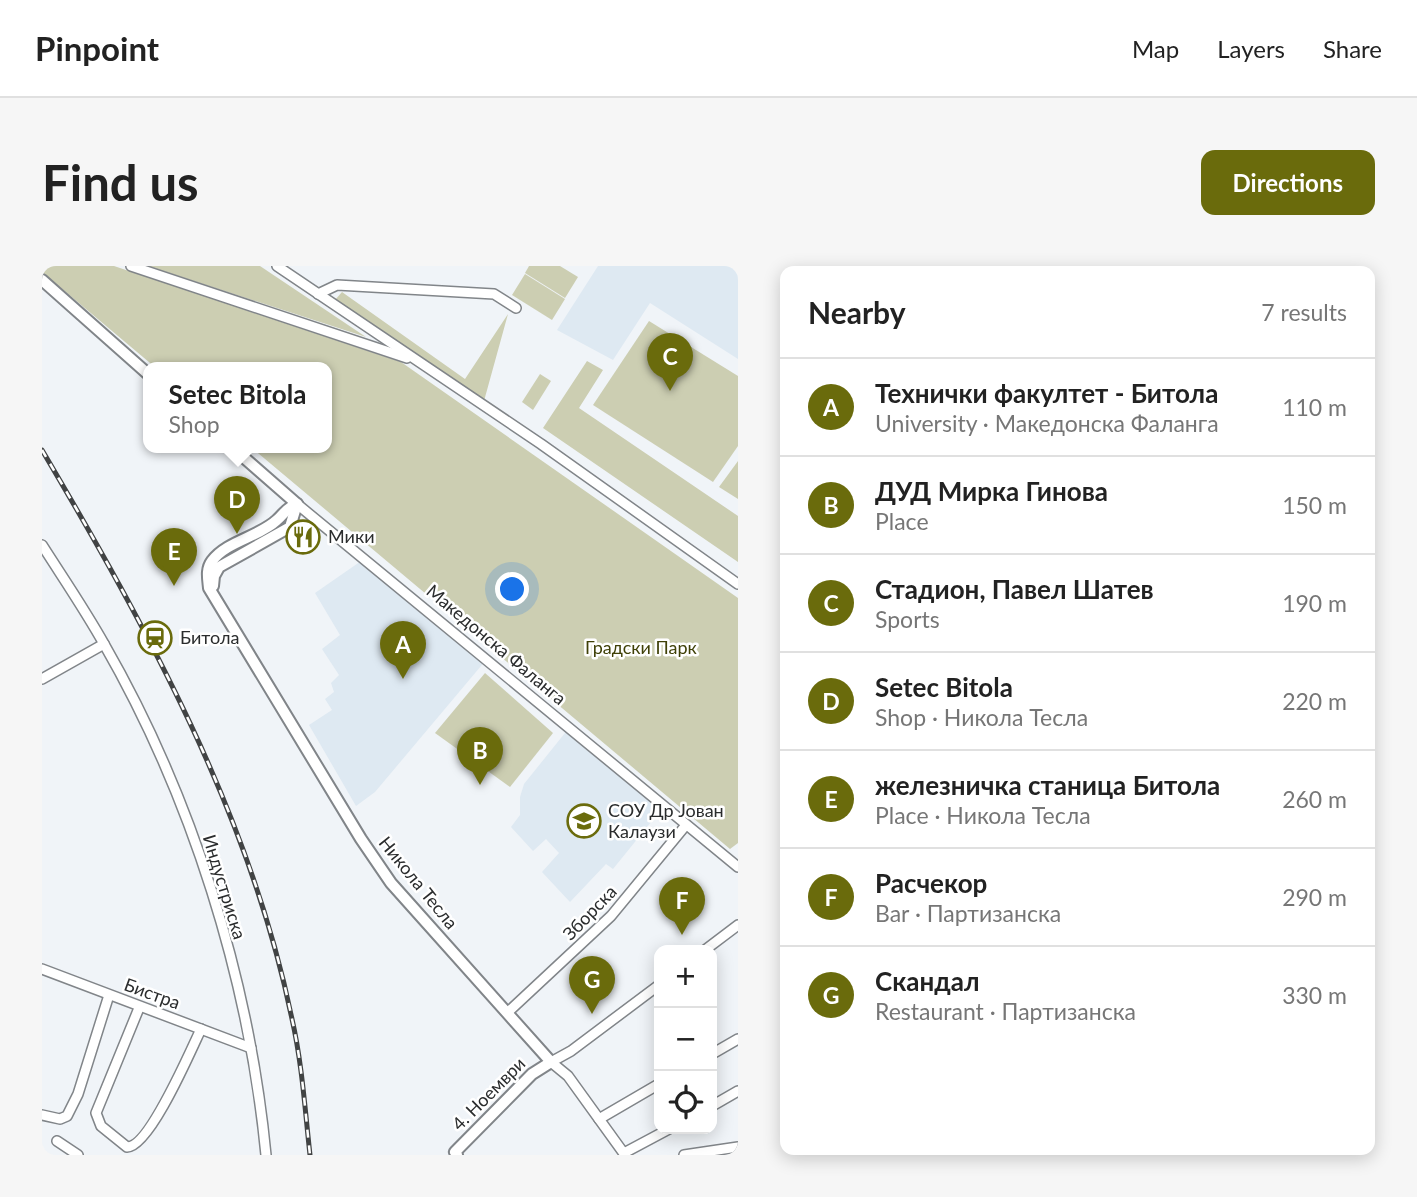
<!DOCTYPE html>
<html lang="en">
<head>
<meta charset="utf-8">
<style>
  body { margin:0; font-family:Lato,sans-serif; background:#f6f6f6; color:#222 }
  .controls { position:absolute; right:21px; bottom:21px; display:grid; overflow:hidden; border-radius:14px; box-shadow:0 4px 18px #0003 }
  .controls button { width:63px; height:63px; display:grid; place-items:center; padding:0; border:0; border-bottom:2px solid #e0e0e0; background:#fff; color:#222; font:35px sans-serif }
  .you { position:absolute; left:471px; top:324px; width:24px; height:24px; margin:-18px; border:5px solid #fff; border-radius:50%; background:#1a73e8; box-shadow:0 0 0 10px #1a73e833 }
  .badge { display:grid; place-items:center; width:46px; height:46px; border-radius:50%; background:#6a6b0c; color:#fff; font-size:23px; font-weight:700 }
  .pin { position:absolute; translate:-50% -58px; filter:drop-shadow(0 2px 4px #0008) }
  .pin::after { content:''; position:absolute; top:37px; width:24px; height:21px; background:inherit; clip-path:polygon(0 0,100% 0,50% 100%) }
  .popup { position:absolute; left:101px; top:96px; width:189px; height:91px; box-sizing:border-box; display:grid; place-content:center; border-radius:14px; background:#fff; filter:drop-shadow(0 2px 5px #0005); font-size:23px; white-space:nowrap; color:#767676 }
  .popup b { font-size:26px; color:#222 }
  .popup::after { content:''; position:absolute; left:50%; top:100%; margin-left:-14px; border:14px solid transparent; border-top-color:#fff }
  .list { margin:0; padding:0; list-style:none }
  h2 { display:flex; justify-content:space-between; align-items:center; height:91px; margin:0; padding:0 28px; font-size:30px }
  h2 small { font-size:23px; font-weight:400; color:#767676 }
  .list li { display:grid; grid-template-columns:46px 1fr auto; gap:21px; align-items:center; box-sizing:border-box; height:98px; padding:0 28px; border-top:2px solid #e0e0e0 }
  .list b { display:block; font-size:26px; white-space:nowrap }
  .list p { margin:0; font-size:23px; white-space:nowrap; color:#767676 }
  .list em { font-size:23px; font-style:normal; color:#767676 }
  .icon { flex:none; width:38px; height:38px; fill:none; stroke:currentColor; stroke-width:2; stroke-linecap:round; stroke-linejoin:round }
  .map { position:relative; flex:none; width:696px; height:889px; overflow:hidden; border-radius:14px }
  header { display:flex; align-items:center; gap:42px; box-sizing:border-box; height:98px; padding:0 35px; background:#fff; border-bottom:2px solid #e0e0e0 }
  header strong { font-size:33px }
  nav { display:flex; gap:38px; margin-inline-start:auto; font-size:24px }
  .intro { display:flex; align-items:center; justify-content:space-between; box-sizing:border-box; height:168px; padding:0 42px }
  h1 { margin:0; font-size:49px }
  .button { padding:18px 32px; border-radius:14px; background:#6a6b0c; color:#fff; font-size:24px; font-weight:700 }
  main { display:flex; gap:42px; padding:0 42px }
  aside { flex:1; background:#fff; border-radius:14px; box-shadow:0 4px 18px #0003 }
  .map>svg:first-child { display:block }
  .built { fill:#dee9f2 }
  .green { fill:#ccceb2 }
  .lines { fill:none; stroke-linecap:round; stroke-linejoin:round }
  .minor-casing { stroke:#818589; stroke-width:12 }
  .major-casing { stroke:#818589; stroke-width:14 }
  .minor { stroke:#fff; stroke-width:9 }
  .major { stroke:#fff; stroke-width:10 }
  .rail-casing { stroke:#414344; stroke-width:5 }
  .rail { stroke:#fff; stroke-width:2.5; stroke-dasharray:8; stroke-linecap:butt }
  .labels { text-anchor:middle; stroke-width:5; stroke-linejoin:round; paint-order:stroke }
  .poi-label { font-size:18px; fill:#2a2c2d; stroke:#fff; text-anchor:start }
  .street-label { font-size:18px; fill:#2a2c2d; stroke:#fff }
  .park-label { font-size:18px; fill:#3f4007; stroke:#fff }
</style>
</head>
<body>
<header>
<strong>Pinpoint</strong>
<nav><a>Map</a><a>Layers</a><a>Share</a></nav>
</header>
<div class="intro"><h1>Find us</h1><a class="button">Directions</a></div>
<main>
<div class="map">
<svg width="696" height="889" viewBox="0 0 696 889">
  <rect width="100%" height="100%" fill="#f0f4f8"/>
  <g class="built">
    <path d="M556,0H696V93L608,37L571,94L515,64Z"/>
    <path d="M322,293L444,394L333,526L314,540L267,459L290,444L283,433L292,426L289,417L297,409L280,383L298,369L273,327Z"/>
    <path d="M527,462L622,540L571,603L564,598L528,636L500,606L517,587L504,573L491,585L469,561L478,549V531L482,518Z"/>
  </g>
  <g class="green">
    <path d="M0,0H72L359,96L696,332V577L688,583L210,182H284V102H114L0,6Z"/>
    <path d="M106,0H218L324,71Z"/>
    <path d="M487,0H518L536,11L523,32L483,7Z"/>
    <path d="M483,8L523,33L510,54L470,29Z"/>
    <path d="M300,26L423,113L466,48L442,135L293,34Z"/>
    <path d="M607,55L696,110V180L671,216L551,139Z"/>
    <path d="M545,95L561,104L537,142L696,250V296L501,162Z"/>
    <path d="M498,108L509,115L491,144L480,136Z"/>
    <path d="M696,195V233L677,221Z"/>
    <path d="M443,407L511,467L468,521L393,467Z"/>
  </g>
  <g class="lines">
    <defs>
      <g id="minor">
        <path d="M89,0L365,92"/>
        <path d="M235,0L499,178L696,318"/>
        <path d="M276,28L295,19L452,28L474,42"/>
        <path d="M255,238L696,601"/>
        <path d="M0,279C21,312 43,344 62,378C150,531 207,713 224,889"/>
        <path d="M0,413L62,378"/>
        <path d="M663,684L696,659"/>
        <path d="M0,703L209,782"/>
        <path d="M97,742L54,847L59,860L85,881C107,882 149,784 159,763"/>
        <path d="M465,747L569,650L644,559"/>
        <path d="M670,788L696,773"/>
        <path d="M670,840L696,825"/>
        <path d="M0,849L18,853L25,850L36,828L67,729"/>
        <path d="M557,853L617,818"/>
        <path d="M15,875L36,889"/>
        <path d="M582,887L627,863"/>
        <path d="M583,889L526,810L509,796L529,785L617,719"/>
        <path d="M642,889L696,881"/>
      </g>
      <g id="major">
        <path d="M0,14L106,108"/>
        <path d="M191,182L255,238"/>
        <path d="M255,238C244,242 243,247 235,254C217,271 185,275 170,295C164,303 166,312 167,322L319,573L349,617L509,796L490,808L413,886L415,889"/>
        <path d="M171,320L172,310L177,301L248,261L255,238"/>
      </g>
    </defs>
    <use href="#minor" class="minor-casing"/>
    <use href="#major" class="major-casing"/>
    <use href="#minor" class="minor"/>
    <use href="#major" class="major"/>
    <defs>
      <path id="rail" d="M0,184C105,362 208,548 250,753C260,797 263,844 268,889"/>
    </defs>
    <use href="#rail" class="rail-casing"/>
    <use href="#rail" class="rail"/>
  </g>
  <defs>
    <symbol id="restaurant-ring" viewBox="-11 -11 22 22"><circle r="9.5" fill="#fff" stroke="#6a6b0c" stroke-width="1.5"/><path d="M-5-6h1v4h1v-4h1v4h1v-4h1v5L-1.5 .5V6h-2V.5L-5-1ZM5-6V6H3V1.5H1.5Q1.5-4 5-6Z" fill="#6a6b0c"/></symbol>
    <symbol id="station-ring" viewBox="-11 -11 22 22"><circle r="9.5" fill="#fff" stroke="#6a6b0c" stroke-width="1.5"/><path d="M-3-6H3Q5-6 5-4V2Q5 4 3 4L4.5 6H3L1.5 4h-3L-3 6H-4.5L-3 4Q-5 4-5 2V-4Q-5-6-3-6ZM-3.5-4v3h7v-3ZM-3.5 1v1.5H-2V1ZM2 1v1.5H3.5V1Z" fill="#6a6b0c"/></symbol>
    <symbol id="school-ring" viewBox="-11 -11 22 22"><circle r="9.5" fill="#fff" stroke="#6a6b0c" stroke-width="1.5"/><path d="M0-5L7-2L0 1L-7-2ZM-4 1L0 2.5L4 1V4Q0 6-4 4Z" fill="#6a6b0c"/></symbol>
  </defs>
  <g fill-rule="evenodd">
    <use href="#restaurant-ring" x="242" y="252" width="38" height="38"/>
    <use href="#station-ring" x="94" y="353" width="38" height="38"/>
    <use href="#school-ring" x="523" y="536" width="38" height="38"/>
  </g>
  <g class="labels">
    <g class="poi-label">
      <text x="286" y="277">Мики</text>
      <text x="138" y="378">Битола</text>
      <text x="566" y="551">СОУ Др Јован<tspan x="566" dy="21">Калаузи</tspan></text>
    </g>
    <g class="street-label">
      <text transform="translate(454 379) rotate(40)" y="6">Македонска Фаланга</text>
      <text transform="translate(376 617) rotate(51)" y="6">Никола Тесла</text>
      <text transform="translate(182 621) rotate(73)" y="6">Индустриска</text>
      <text transform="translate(548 647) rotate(-46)" y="6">Зборска</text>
      <text transform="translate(110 728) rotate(20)" y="6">Бистра</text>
      <text transform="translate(447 828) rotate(-45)" y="6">4. Ноември</text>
    </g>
    <g class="park-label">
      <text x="599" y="388">Градски Парк</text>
    </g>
  </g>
</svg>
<div class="controls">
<button>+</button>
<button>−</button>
<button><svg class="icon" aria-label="locate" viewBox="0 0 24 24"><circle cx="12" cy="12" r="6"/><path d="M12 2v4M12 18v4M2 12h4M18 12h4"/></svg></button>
</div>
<div class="you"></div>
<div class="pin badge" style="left:361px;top:413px">A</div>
<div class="pin badge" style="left:438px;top:519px">B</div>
<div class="pin badge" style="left:628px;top:125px">C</div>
<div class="pin badge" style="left:195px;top:268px">D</div>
<div class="popup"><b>Setec Bitola</b>Shop</div>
<div class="pin badge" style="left:132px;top:320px">E</div>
<div class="pin badge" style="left:640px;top:669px">F</div>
<div class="pin badge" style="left:550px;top:748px">G</div>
</div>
<aside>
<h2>Nearby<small>7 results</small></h2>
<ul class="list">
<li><span class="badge">A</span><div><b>Технички факултет - Битола</b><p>University · Македонска Фаланга</p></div><em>110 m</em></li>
<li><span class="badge">B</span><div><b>ДУД Мирка Гинова</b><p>Place</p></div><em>150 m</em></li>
<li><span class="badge">C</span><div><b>Стадион, Павел Шатев</b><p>Sports</p></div><em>190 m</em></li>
<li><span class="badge">D</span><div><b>Setec Bitola</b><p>Shop · Никола Тесла</p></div><em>220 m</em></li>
<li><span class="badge">E</span><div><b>железничка станица Битола</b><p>Place · Никола Тесла</p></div><em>260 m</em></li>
<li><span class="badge">F</span><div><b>Расчекор</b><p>Bar · Партизанска</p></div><em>290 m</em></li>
<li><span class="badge">G</span><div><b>Скандал</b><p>Restaurant · Партизанска</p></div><em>330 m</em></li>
</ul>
</aside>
</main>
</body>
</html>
